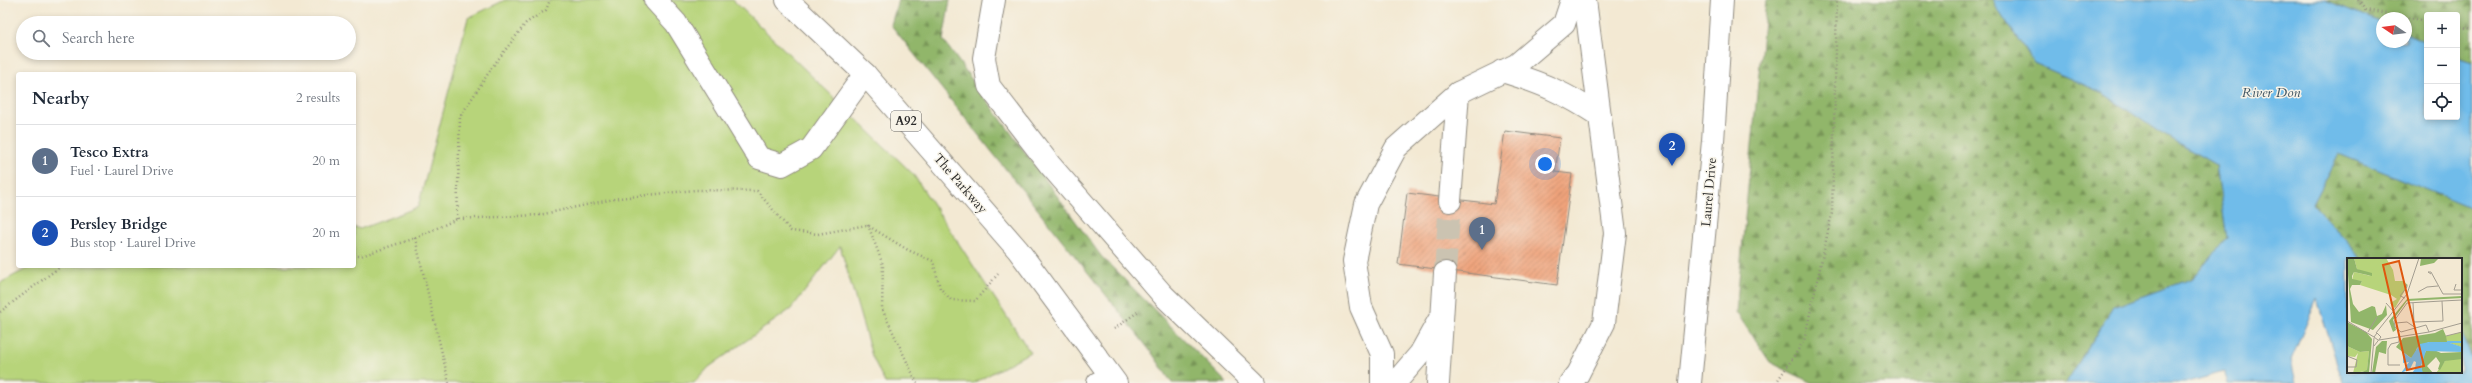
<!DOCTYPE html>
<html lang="en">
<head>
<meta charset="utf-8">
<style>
  body { margin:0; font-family:Cardo,serif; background:#f6f6f7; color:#1f2937 }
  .controls { position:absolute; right:12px; top:12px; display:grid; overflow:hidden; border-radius:4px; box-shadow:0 2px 6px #0003 }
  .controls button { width:36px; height:36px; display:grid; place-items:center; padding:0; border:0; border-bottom:1px solid #e0e1e3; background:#fff; color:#1f2937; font:20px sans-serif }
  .compass { position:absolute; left:2376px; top:12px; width:36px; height:36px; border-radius:50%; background:#fff; box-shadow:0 2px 6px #0003; rotate:283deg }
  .you { position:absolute; left:1545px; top:164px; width:14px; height:14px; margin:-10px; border:3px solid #fff; border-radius:50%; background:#1a73e8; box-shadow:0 0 0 6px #1a73e833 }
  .badge { display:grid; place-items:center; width:26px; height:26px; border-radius:50%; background:#111827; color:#fff; font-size:13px; font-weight:700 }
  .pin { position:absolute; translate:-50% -33px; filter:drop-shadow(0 1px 2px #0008) }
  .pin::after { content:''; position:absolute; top:21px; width:14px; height:12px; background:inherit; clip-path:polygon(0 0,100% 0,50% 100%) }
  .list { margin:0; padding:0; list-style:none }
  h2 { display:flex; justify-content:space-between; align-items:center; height:52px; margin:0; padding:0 16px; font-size:17px }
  h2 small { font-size:13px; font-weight:400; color:#747a83 }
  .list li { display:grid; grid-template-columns:26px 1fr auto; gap:12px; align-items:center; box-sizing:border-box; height:72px; padding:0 16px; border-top:1px solid #e0e1e3 }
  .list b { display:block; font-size:15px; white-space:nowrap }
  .list p { margin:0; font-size:13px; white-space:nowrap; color:#747a83 }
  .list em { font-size:13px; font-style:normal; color:#747a83 }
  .icon { flex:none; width:22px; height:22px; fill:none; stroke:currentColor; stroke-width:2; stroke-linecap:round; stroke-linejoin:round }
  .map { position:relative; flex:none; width:2472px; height:383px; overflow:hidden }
  .search { position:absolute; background:#fff; box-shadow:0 2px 6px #0003; left:16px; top:16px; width:340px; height:44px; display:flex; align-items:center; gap:10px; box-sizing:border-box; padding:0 14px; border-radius:22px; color:#747a83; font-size:15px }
  .panel { position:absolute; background:#fff; box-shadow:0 2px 6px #0003; left:16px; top:72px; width:340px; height:196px; border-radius:4px }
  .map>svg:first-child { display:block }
  .grass { fill:#b7d47a; stroke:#718052 }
  .forest { fill:url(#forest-firs); stroke:#5e704a }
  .water { fill:#70bcea; stroke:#4e748a }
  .building { fill:url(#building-hatch) }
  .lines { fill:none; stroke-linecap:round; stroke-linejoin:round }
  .minor-tunnel { stroke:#cbc3b1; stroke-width:22; stroke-dasharray:22 11; stroke-linecap:butt }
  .minor-casing { stroke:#8f8a7f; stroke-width:24 }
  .major-casing { stroke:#8f8a7f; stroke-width:24 }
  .path { stroke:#8f8a7f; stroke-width:2.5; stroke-dasharray:1 3; stroke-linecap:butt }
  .minor { stroke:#fff; stroke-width:22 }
  .major { stroke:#fff; stroke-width:22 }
  .labels { text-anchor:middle; stroke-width:3; stroke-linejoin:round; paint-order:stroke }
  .shield { fill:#f7f3e8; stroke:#686764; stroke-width:1 }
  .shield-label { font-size:12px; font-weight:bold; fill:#2b2b2b }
  .street-label { font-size:13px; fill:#2b2b2b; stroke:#f7f3e8 }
  .water-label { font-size:14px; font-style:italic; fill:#405664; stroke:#f7f3e8 }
  .inset-river { fill:none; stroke:#70bcea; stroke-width:2 }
  .inset-road { fill:none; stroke:#a39d90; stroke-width:1 }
  .view { fill:#df570e; fill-opacity:0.15; stroke:#df570e; stroke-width:2 }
  .inset-edge { fill:none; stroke:#2b2b2b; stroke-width:2 }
</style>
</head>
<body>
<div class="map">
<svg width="2472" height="383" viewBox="0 0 2472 383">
  <defs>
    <pattern id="forest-firs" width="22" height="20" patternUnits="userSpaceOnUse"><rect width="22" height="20" fill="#91b66a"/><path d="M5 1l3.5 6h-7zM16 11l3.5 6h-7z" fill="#779457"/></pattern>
    <pattern id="building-hatch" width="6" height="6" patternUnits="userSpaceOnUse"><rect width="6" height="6" fill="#efa37b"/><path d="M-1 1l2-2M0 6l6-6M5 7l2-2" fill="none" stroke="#c28565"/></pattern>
  </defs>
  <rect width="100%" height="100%" fill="#f7f3e8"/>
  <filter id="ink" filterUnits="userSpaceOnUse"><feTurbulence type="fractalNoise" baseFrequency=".025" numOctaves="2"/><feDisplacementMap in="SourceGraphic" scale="8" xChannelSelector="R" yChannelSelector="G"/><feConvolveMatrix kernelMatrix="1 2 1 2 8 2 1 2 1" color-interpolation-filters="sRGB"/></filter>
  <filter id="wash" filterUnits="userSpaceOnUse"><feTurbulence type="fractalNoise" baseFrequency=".012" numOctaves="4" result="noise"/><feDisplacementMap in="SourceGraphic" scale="16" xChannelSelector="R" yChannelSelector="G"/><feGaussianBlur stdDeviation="0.9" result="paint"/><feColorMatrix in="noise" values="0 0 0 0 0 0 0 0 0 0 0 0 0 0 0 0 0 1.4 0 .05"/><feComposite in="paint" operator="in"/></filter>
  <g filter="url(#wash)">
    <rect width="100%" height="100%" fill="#f3e9d3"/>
    <path class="grass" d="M505,0H733L913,174L1030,352L974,383H885L872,356L840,246L791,309L709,367L694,383H0V283L32,266H354V227L360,229L418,207L468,18Z"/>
    <g class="forest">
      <path d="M898,0H950L943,40L1101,256L1227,383H1172L1152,353L891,25Z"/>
      <path d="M1766,0H1992L2034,63L2103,93L2159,132L2216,165L2227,238L2193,278L2113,307L2066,383H1812L1770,362L1736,312Z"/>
      <path d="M2325,0H2472V63L2457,58V15H2427V43L2406,33V18H2382V23Z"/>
      <path d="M2339,154L2472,208V359L2461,332V259H2362L2313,204Z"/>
    </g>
    <path class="water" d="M1992,0H2325L2382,23V42H2406V33L2427,43V117H2457V58L2472,63V208L2339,154L2313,204L2362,259H2348V372H2461V332L2472,359V383H2343L2317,299L2291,360L2296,383H2228L2224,372L2185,383H2066L2113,307L2193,278L2227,238L2216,165L2159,132L2103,93L2034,63Z"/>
    <g id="blocks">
      <path class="building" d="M1505,131L1560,138L1555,172L1572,174L1557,285L1398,264L1407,193L1494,204Z"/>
    </g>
  </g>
  <g filter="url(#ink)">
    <use href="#blocks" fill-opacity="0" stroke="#8f8a7f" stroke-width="1"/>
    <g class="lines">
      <path class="minor-tunnel" d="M1445,273L1450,201"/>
      <defs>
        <g id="minor">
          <path d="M655,0L676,23L759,158L782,165L811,149L865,74"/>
          <path d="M994,0L984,58L989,86L1050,165L1163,295L1254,383"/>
          <path d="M1502,71C1542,83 1565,93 1600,116"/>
          <path d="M1450,201L1458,93"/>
          <path d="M1098,383L1111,377"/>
          <path d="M1382,383V354L1361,307L1354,261L1366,204L1396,148L1458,93L1516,65L1564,24L1572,0"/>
          <path d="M1395,383L1420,354L1439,320"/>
          <path d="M1438,383L1445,273"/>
          <path d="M1570,383L1578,374L1604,323L1615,233L1585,0"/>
          <path d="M1690,383L1713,141L1722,0"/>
        </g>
        <path id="major" d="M787,0L865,74L1018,250L1116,383"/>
      </defs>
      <use href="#minor" class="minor-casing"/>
      <use href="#major" class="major-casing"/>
      <g class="path">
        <path d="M2358,0L2365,10L2427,21"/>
        <path d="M2457,26L2472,29"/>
        <path d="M457,219L460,117L493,66L526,23L546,10L550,0"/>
        <path d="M868,225L883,265L882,309L917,383"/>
        <path d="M415,238L449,383"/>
        <path d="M354,256H361L415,238L457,219L539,215L619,198L695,190L757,191L791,231L818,234L867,225L908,250L933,261L940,288L951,300L975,301L998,274"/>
        <path d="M0,312L61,266"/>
        <path d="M1114,329L1139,311"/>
        <path d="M1776,383L1804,341L1832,213L1837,0"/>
      </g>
      <use href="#minor" class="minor"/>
      <use href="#major" class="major"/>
    </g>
  </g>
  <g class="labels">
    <rect class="shield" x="891" y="111" width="30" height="20" rx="3"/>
    <g class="shield-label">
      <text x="906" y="125">A92</text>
    </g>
    <g class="street-label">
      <text transform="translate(961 183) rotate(49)" y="5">The Parkway</text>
      <text transform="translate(1708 192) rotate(-85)" y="5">Laurel Drive</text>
    </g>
    <g class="water-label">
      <text x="2271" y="97">River Don</text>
    </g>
  </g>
  <g transform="translate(2347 258)">
    <rect width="115" height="115" fill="#f3e9d3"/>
    <path d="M7,0H39L46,12L48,23H56L61,27L48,50L43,45L50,41L44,37L13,27L15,23L5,22L7,14L24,18L10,11ZM0,88L13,94L22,93L20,113L6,115L11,95L8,99L0,98ZM103,101H115V115H89L98,103Z" fill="#b7d47a"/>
    <path d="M0,0H7L10,11L25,15V18L7,14L5,18V21L15,23L13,27H5L3,31L6,46L12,54L25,48L28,49L30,58L35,56L39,47L40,57L26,72L4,64ZM74,0H92L87,5L73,8ZM115,38V40L60,43L46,62L49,72L46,74L42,63L60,41ZM0,64L19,74L25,81L22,115L15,114L20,112L22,93L13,94L0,88ZM96,71L99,78L115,89L100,84H82L70,90L67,99L64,100L49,89L56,80L88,75ZM35,83H40L39,96L32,94L28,115H25L29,89ZM87,92L94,95L115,94V101L98,103L93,112L91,111L93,105L89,99L80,108L86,115H76L74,113L76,98L79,93Z" fill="#91b66a"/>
    <path d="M115,74V89L100,84L99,78Z" fill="#b7d47a"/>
    <path d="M82,84H100L115,89V94L79,93L74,108L76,115H65L68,111L69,104L67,103L63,111L54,115L62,104L56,105V94L64,100L73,86Z" fill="#70bcea"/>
    <path class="inset-river" d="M100,84H115"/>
    <path class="inset-road" d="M84,16L81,14H84L96,36H115M109,26L107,32H115M71,34L80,29L91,28M58,40L53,38L60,29L59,26M95,43L115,42M39,45L47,54M66,45L67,64L96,63L95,43L60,45L47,63L48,69L54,74L79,67L82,74M0,63L27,79M48,63L49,65L60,64L69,70M21,74L30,59M29,75L60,36L72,0M99,78L115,74M52,79V84L44,86L41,91V107H53M32,82L82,74L115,65M27,88L34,79L30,75L27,79L31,82M0,98L10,102L9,109H0M24,115L27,80"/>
    <path class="view" d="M52,3L77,108L60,112L36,7Z"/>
    <rect width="115" height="115" class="inset-edge"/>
  </g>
</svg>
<div class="controls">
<button>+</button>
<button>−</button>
<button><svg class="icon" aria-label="locate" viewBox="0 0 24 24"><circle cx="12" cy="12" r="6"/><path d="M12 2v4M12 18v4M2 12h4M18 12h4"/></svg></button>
</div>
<svg class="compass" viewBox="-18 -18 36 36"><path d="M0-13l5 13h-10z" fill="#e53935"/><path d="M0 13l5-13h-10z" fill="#747a83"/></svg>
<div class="you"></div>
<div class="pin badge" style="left:1482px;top:250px;background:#5c6f8a">1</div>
<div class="pin badge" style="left:1672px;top:166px;background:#1a4fb4">2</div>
<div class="search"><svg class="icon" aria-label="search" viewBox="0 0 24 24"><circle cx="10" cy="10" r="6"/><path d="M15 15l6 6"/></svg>Search here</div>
<section class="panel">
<h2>Nearby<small>2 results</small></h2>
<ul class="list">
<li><span class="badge" style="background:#5c6f8a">1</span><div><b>Tesco Extra</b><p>Fuel · Laurel Drive</p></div><em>20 m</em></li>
<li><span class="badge" style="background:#1a4fb4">2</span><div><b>Persley Bridge</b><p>Bus stop · Laurel Drive</p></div><em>20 m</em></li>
</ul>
</section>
</div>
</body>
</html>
